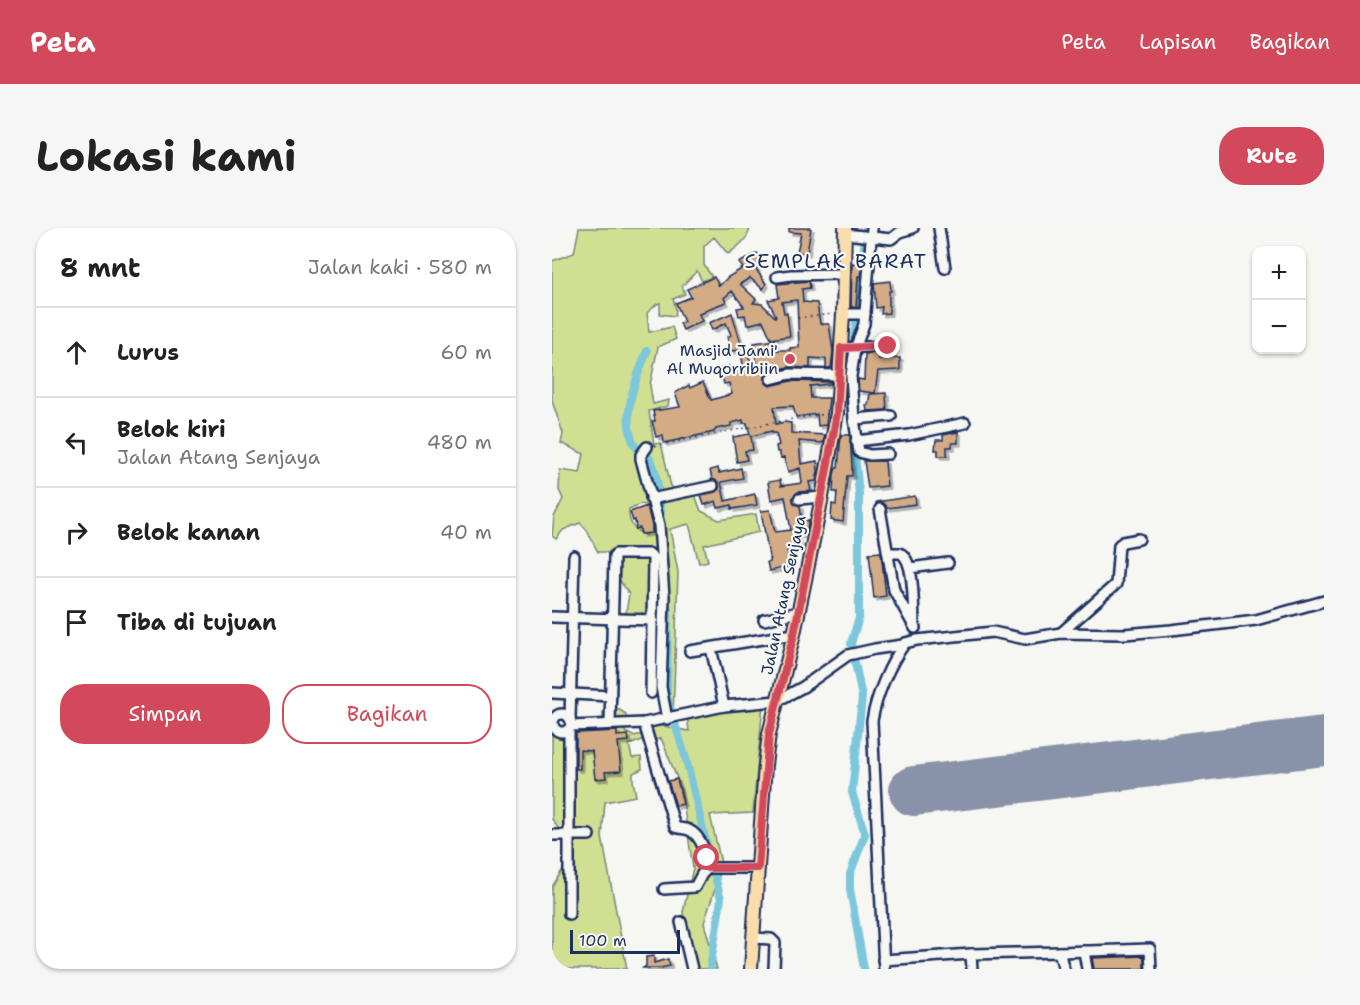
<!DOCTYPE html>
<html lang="id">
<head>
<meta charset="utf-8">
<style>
  body { margin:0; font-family:"Shantell Sans",sans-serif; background:#f6f6f6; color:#222 }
  .controls { position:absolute; right:18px; top:18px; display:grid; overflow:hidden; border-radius:12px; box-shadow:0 2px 4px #0004 }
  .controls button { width:54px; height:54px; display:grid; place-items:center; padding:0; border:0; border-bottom:2px solid #e0e0e0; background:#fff; color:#222; font:30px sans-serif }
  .scale { position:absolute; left:18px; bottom:15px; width:110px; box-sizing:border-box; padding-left:6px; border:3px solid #1b2f5e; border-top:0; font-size:16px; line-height:21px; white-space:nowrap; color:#1b2f5e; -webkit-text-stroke:4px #f6f6f2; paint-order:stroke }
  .stop { position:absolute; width:18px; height:18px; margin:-14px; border:4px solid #d1495b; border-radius:50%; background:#fff }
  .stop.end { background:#d1495b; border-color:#fff; box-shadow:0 2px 6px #0008 }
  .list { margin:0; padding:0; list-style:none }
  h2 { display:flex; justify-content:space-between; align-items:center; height:78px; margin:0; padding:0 24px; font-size:26px }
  h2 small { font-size:20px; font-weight:400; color:#767676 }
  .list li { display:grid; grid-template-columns:39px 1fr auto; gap:18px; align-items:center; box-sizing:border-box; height:90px; padding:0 24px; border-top:2px solid #e0e0e0 }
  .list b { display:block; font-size:22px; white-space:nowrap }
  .list p { margin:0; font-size:20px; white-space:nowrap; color:#767676 }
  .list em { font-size:20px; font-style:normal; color:#767676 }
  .actions { display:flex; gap:12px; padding:18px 24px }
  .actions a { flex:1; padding:14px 0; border:2px solid #d1495b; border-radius:24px; text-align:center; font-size:21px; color:#d1495b }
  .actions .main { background:#d1495b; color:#fff }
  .icon { flex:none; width:33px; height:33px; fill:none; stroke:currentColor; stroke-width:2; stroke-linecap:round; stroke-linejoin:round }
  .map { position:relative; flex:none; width:772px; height:741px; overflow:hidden; border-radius:24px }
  header { display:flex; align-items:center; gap:36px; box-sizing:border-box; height:84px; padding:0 30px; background:#d1495b; color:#fff }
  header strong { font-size:28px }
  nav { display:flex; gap:33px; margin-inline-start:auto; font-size:21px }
  .intro { display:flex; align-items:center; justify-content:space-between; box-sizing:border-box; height:144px; padding:0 36px }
  h1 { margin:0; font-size:42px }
  .button { padding:15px 27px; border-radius:24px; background:#d1495b; color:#fff; font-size:21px; font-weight:700 }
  main { display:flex; gap:36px; padding:0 36px }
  aside { flex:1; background:#fff; border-radius:24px; box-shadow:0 2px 4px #0004 }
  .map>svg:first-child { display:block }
  .green { fill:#d1df92; stroke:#768778; stroke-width:1.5; fill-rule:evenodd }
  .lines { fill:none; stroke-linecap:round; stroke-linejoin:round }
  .canal { stroke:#7cc7db; stroke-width:8 }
  .runway { stroke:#8892a8; stroke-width:50 }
  .building { fill:#d3ab85; stroke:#1b2f5e; stroke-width:1.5; filter:url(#shadow) }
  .minor-casing { stroke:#1b2f5e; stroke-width:14 }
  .major-casing { stroke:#1b2f5e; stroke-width:16 }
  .path { stroke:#1b2f5e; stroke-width:1.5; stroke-dasharray:1.5 4.5; stroke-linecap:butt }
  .minor { stroke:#f6f6f2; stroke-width:9 }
  .major { stroke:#fbddab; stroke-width:12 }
  .route { stroke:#d1495b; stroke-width:8 }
  .poi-dot { fill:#d1495b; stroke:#f6f6f2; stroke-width:2 }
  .labels { text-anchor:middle; stroke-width:4.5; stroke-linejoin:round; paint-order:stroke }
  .poi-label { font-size:16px; fill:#1b2f5e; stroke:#f6f6f2; text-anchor:end }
  .street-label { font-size:16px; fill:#1b2f5e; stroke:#f6f6f2 }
  .quarter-label { font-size:20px; letter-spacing:1.5px; fill:#1b2f5e; stroke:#f6f6f2 }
</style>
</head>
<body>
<header>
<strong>Peta</strong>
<nav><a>Peta</a><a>Lapisan</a><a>Bagikan</a></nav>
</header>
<div class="intro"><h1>Lokasi kami</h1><a class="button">Rute</a></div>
<main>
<aside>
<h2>8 mnt<small>Jalan kaki · 580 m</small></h2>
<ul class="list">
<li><svg class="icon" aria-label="ahead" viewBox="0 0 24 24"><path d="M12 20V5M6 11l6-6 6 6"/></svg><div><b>Lurus</b></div><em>60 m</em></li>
<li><svg class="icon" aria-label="left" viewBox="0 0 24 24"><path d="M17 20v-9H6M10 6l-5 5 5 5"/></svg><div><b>Belok kiri</b><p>Jalan Atang Senjaya</p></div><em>480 m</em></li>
<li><svg class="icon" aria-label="right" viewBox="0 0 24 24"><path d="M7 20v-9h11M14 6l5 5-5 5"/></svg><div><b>Belok kanan</b></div><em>40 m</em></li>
<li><svg class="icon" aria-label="arrive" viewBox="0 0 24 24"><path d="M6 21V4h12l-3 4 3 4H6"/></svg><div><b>Tiba di tujuan</b></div></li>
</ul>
<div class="actions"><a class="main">Simpan</a><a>Bagikan</a></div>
</aside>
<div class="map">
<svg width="772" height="741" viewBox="0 0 772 741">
  <defs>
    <filter id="shadow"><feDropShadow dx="3" dy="3" stdDeviation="0" flood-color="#0004"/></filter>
  </defs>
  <rect width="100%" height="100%" fill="#f6f6f2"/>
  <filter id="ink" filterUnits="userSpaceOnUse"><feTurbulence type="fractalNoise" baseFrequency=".0167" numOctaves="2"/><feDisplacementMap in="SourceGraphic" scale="12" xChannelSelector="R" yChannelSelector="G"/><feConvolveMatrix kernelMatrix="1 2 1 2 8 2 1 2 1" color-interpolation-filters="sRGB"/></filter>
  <g filter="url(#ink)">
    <g class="green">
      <path d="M27,0H198C196,12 185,19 176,26L162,9L152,18V37L160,49L150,53L145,43L130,58L133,66L121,71L124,81L123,88L108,86V75L105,76L95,85L97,104L120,99L124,111L106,119L98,157L101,176L117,172L116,178L97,183L102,216L109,215L121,267L126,272L143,267L149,283L167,292L204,286L207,304L152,317L156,333L147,335L137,296L118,301L126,344L121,490L112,474L103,390L73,391L77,366L62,344L65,337L54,324H46L34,301L28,295L11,302L4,311L0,308L2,289L11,271L7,262L8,242L28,245L32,226L9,215L11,205L0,173V33L22,25ZM88,276C101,276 105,290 103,301L94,307C82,303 76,294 77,281Z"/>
      <path d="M211,476L201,585L158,587L170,639L152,695L165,741H139L131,684L141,640L129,560L109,510L99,514L95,510L77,517L80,530L89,529L90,541L81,545V553L84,568L53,574L50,609L75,741H0V659L24,620L17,601L10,606L0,591V501H12L15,491L37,492L51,490V484L66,481L74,486L73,504L81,508L91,506L99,496L137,503L135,487Z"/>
    </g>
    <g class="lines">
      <g class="canal">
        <path d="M302,113L314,0"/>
        <path d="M95,123C84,151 69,185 81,214C84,223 96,226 100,234C108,253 107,275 109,295"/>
        <path d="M302,217L307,266V390L299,415L310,469L300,564L313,606L298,646V661L312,741"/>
        <path d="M116,381L115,470L134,531L156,622"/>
        <path d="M158,741L169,671L160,637"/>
      </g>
      <path class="runway" d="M362,563L772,513"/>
    </g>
    <g class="building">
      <path d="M237,0H259L255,25L245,24L249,5L237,4Z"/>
      <path d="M205,25L210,32L204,41L214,56L211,61L197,49L198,50L188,56L204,71L201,75L210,76L223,89L224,88L216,72L227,70L225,56L257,53L258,60L250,61L251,74L265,75L268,96H277L281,123L279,140H274V131L258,130V140L236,139L217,144L213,149L214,155L218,158L239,153L279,154L278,156L258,158L259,170H277L274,197L266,198L265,186L244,189L241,178L222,179L224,196L232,194L239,195V205L273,207L271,215L247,213L249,236L265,233L266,243L264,253L257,254L259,263L246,264L241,269L242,275L248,278L250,293L257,292L254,306L245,308L248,320L235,322L239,338L217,343L215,334H218L209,283L218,282L223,304L239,302L233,269L219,272L216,254L228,252L229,258L250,255L248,240L236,244L232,229L229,230L227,224H225L224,218L227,217L224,205H220V203L199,208L201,222L193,223L195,232L185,234L181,209L198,206L195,195H191V192L179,195V198L164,201L162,204L112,215L111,207L104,209L100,193H103L101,183L128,179L123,165L137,157L138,160L151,154L159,172L180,166L177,155L172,156L168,141L177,138L178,143L191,138L189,122L179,123L175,109L179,107L174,95L160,102L157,95L180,85L188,112L202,140L206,138L201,121L202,115L223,112L224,122H238V120L247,119L245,72L230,74L232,85H235L238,108L219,111L211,93L195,97L193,87L187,88L185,80L192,79L180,63L172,70L174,74L153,82V84L147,86L150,93L131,102L128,95L132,94L124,75L139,69L135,61L162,49L167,58L176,49L191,40L187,35Z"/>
      <path d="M300,35L310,36L309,48H306L304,79H299Z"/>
      <path d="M338,53L339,63H337V85L329,86L330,79L324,80L322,55Z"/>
      <path d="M327,125V131L348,130V142L326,143L323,165L307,163L306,151L312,152L313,126Z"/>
      <path d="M334,165L335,182L315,183L314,177H316L318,166Z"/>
      <path d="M406,204V215H400V219H395V228H386V222H383L384,212H391V207Z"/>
      <path d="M289,207H298L300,238V248H295L291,294L279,292L280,276L284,277L285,264H281L282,246L284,240H286Z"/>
      <path d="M312,233H333L335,258L316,260Z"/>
      <path d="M166,240L167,245L189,240L191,250L169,254L173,273L203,266L205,277L180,281V277L166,280L164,273L152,277L149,267L163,264L167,261L166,254L160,251L158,242Z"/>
      <path d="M363,268L364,276L335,280L330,275L324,276V274Z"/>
      <path d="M95,278L100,298V305L89,306L88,300L84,301L83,292L81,293L78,284Z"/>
      <path d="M329,324L334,368L322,370L317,325Z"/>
      <path d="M65,503V508L76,507L77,513L66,514L69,543L53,544L54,550L43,551L40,523L28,522V541H24V505Z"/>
      <path d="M125,551L131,576L124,578L116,553Z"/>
      <path d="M102,728V735L116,731L118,738L109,740H91L94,738V729Z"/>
      <path d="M592,728V741H542L540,730Z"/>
    </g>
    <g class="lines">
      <defs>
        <g id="minor">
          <path d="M320,0L312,96L303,121L299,148L302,191L307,224L318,227L336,226"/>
          <path d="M387,0L393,40"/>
          <path d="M293,6L339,11L348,4L361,0"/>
          <path d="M225,49L239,47L291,46"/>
          <path d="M291,86H313"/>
          <path d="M289,120L336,118"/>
          <path d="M219,151L238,146L288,147"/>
          <path d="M302,191L339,188"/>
          <path d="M304,213L357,207L413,195"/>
          <path d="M95,219L89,227V231L107,297L112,369L109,459L115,491"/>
          <path d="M99,271L161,258"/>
          <path d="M247,271L270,269"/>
          <path d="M328,281L342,362L363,400"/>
          <path d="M336,325H348C363,332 361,378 362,395"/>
          <path d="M358,340L396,335"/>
          <path d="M0,389L101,392"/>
          <path d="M212,392L246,384"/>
          <path d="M509,405L564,356L567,317L571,314L587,311"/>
          <path d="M159,420L172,478"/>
          <path d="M138,423L242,406"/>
          <path d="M0,465L59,468"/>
          <circle cx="10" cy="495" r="9"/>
          <path d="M18,491L22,328"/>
          <path d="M58,495L62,328L64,326H98L101,330L99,465"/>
          <path d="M92,495L123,599C128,601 132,600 137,602C150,608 155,628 156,640"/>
          <path d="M19,498L92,495L172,478L225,473L251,459L296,427L323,421L351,417"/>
          <path d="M0,607H37"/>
          <path d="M112,661L143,659L150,646L156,640H206"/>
          <path d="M17,686V501"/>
          <path d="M129,694L140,741"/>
          <path d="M202,710L219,711L223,715L222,741"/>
          <path d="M532,723L535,741"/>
          <path d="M507,724L598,721L599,741"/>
          <path d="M419,726L420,741"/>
          <path d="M331,732L419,726L507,724L512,741"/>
          <path d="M332,741L320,493C324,468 338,435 353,415L365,412L441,404L473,411L509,405L572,406L619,402L704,392L772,373"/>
        </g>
        <path id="major" d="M199,741L213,537L217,506L242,406L270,269L285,185L291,86L293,0"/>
      </defs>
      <use href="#minor" class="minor-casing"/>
      <use href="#major" class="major-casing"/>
      <g class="path">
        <path d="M246,90L281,86"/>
        <path d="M103,218L229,193L275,186"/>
      </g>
      <use href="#minor" class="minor"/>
      <use href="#major" class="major"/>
    </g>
  </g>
  <g class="lines" filter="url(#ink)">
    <path class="route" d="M155,630L156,640H206L217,506L242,406L274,246L285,185L289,120L336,118"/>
  </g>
  <circle class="poi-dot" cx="238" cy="131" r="6"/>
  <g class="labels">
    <g class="poi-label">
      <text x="226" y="128">Masjid Jami'<tspan x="226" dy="18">Al Muqorribiin</tspan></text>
    </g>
    <g class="street-label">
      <text transform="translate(231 367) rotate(-78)" y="6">Jalan Atang Senjaya</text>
    </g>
    <g class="quarter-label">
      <text x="284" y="40">SEMPLAK BARAT</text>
    </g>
  </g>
</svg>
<div class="controls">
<button>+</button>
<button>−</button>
</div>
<div class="scale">100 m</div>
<div class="stop" style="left:155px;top:630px"></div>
<div class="stop end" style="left:336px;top:118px"></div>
</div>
</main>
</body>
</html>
